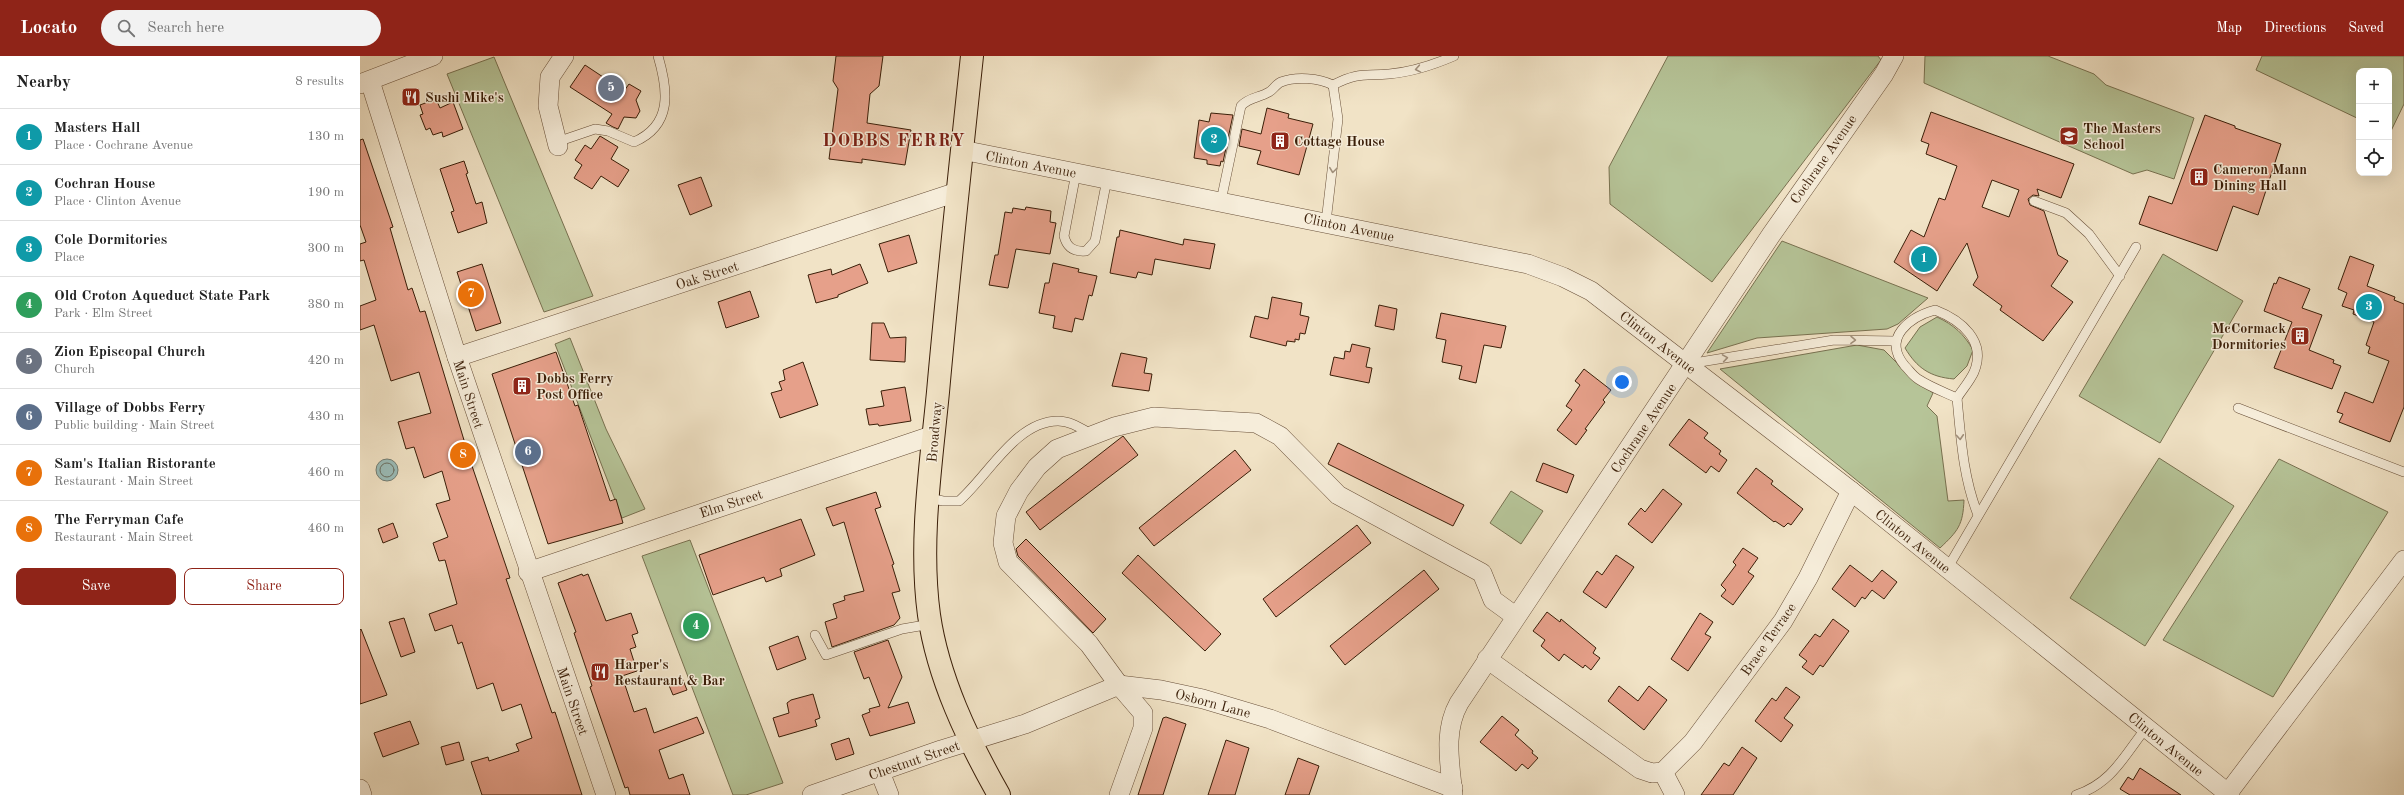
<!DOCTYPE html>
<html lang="en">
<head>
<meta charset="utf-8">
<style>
  body { margin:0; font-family:"Old Standard TT",serif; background:#f2f2f2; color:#222 }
  .controls { position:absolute; right:12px; top:12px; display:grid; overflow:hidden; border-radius:8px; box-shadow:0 4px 16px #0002 }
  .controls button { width:36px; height:36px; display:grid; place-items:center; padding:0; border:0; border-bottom:1px solid #e0e0e0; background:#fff; color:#222; font:20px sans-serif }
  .you { position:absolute; left:1262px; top:326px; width:14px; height:14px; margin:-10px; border:3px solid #fff; border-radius:50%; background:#1a73e8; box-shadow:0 0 0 6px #1a73e833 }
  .badge { display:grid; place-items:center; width:26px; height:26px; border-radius:50%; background:#8f2418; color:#fff; font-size:13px; font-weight:700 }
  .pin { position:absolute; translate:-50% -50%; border:2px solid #fff; box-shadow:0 1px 4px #0006 }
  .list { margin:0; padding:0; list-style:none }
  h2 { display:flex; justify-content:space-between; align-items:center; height:52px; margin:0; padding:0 16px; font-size:17px }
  h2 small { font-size:13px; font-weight:400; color:#767676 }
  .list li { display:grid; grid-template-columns:26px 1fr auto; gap:12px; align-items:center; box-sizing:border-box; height:56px; padding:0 16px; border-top:1px solid #e0e0e0 }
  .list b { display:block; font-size:15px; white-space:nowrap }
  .list p { margin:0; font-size:13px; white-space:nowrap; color:#767676 }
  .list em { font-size:13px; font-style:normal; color:#767676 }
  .actions { display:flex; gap:8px; padding:12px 16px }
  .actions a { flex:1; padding:9px 0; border:1px solid #8f2418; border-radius:8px; text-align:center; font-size:14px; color:#8f2418 }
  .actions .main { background:#8f2418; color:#fff }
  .icon { flex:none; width:22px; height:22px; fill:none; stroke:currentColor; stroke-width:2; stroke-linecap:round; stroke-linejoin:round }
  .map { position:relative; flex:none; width:2044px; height:739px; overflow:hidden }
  header { display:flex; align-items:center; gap:24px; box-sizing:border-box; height:56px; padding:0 20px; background:#8f2418; color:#fff }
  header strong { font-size:19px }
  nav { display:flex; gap:22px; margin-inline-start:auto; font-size:14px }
  .search { width:280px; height:36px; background:#f2f2f2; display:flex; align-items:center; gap:10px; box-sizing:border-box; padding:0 14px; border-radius:22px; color:#767676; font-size:15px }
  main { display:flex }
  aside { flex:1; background:#fff }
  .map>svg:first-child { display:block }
  .green { fill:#b6c498; stroke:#787150 }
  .water { fill:#9bbdb9; stroke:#747d72 }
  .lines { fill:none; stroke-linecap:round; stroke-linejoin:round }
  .shore { stroke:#6a6e60; stroke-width:1 }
  .building { fill:#e6a08a; stroke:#3a1e08; fill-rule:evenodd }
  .service-casing { stroke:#684f38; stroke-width:10 }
  .minor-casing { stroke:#684f38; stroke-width:20 }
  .primary-casing { stroke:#3a1e08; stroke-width:24 }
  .service { stroke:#f6edda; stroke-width:9 }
  .minor { stroke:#f6edda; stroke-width:19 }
  .primary { stroke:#f1e3c6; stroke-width:22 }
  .oneway { stroke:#a1907c }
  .labels { text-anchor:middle; stroke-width:3; stroke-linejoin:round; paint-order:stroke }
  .poi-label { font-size:14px; font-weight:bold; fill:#3a1e08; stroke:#f6edda; text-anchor:start }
  .street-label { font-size:14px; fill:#3a1e08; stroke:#f6edda }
  .district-label { font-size:18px; font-weight:bold; letter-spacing:1px; fill:#7a1f14; stroke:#f6edda }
</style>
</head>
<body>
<header>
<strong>Locato</strong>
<div class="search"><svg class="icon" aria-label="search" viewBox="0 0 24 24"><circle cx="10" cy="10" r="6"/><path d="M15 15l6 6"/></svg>Search here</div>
<nav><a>Map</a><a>Directions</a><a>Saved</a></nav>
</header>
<main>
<aside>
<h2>Nearby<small>8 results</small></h2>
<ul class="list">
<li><span class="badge" style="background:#0f9aa8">1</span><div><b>Masters Hall</b><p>Place · Cochrane Avenue</p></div><em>130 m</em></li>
<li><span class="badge" style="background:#0f9aa8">2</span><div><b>Cochran House</b><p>Place · Clinton Avenue</p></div><em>190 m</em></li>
<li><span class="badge" style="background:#0f9aa8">3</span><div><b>Cole Dormitories</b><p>Place</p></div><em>300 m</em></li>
<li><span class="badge" style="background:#2e9e5b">4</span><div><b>Old Croton Aqueduct State Park</b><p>Park · Elm Street</p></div><em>380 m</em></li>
<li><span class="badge" style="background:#6b7280">5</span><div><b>Zion Episcopal Church</b><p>Church</p></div><em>420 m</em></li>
<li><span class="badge" style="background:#5c6f8a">6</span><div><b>Village of Dobbs Ferry</b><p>Public building · Main Street</p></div><em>430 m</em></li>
<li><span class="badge" style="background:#e8710a">7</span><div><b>Sam's Italian Ristorante</b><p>Restaurant · Main Street</p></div><em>460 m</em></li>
<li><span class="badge" style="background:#e8710a">8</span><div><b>The Ferryman Cafe</b><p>Restaurant · Main Street</p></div><em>460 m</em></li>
</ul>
<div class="actions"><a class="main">Save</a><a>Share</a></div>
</aside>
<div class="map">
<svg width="2044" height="739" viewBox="0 0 2044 739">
  <rect width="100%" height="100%" fill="#f1e3c6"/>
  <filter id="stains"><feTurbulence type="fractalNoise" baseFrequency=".005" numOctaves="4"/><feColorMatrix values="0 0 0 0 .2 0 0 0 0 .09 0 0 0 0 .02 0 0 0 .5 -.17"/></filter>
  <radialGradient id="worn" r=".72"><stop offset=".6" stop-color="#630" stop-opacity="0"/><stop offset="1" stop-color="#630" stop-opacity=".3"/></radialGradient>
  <g class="green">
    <path d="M1308,0H1518L1521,4L1352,226L1250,148L1249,111Z"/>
    <path d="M1565,0H1688L1734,18L1746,29L1834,62L1814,123L1787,114L1773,118L1564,27Z"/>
    <path d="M1902,0H2044V48L2030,77L2029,15H1999V63L1896,14Z"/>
    <path d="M134,1L233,240L184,256L87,18Z"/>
    <path d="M1422,185L1568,242L1538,268L1527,273L1397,282L1347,297Z"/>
    <path d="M1803,198L1883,245L1800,387L1719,340Z"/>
    <path d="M1577,261C1594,269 1604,278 1613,294L1607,310L1594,323C1570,321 1557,312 1545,292L1560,271Z"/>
    <path d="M210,282L246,373L285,453L262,462L195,288Z"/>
    <path d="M1497,289L1524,294L1548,318L1573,337L1567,350L1577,360L1588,445L1604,444C1603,469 1598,475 1580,492L1360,313Z"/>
    <path d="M1799,402L1874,450L1785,590L1710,542Z"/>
    <path d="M1919,403L2028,456L1913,641L1803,584Z"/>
    <path d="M1151,435L1183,455L1161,488L1130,467Z"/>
    <path d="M330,484L423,727L386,739H373L282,500Z"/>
  </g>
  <circle class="water" cx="27" cy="414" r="11"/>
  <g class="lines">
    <circle class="shore" cx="27" cy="414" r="7"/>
  </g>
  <g class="building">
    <path d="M476,0H523L519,30L510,38L507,67L551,74L545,109L502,103V107L469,103L478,33L473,25Z"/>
    <path d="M225,9L264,35L269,28L281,35L276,44L280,55L276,62L264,61L258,73L253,71L246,67L252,58L210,31Z"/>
    <path d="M76,43L80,52L93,46L103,73L83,81L82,76L73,79L70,72L66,74L60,59L63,58L60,49Z"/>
    <path d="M907,52L929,58L928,62L953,68L939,119L897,108L901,95L879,90L882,73L901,78Z"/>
    <path d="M1571,56L1714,108L1701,142L1677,133L1679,140L1673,139L1668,143L1670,149L1684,155L1698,199L1708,205L1691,230L1713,246L1683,285L1640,254L1642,250L1613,229L1618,221L1607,187L1577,235L1534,206L1551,174L1564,181L1579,142L1585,144L1597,110L1566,98L1569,88L1561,85ZM1632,124L1659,134L1649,161L1622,151Z"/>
    <path d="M851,57L873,59L863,106L861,105L860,110L847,108V104L834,102L839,64L849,66Z"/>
    <path d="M1845,59L1875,70V72L1921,88L1898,159L1873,150L1857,195L1779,168L1789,140L1812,148Z"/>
    <path d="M240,80L258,91L251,103L269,114L258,131L241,120L232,133L214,122L222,109L215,104L225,89L231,93Z"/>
    <path d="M3,83L33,171L30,172L48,234L52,232L60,256L65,255L110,404L150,522L146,523L192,657L195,656L222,739H122L111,706L128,701L129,705L159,695L156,688L172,682L161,648L142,655L133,627L117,633L102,586L98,588L92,569L75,575L69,558L97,548L85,504L79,505L73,487L88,481L76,448L90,444L82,415L64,422L54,391L46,393L38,366L71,357L59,316L31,325L14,269L0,274V250L16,244L4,204L0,205V188L6,186L0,169V84Z"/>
    <path d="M104,105L108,117L106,118L116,148L122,146L127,167L98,177L91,156L94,155L80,113Z"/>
    <path d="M341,121L352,150L330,159L318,129Z"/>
    <path d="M666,151L691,155L690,166L696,167L690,198L656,193L648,232L629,229L635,199H638L645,156L652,157L653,152L665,154Z"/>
    <path d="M760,174L823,189L824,183L855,188L850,213L795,203L792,219L778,216L776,222L750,217L757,181H759Z"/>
    <path d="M549,179L557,207L528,216L519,188Z"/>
    <path d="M1990,200L2014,209L2007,230L2035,241L2034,244L2044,248V351L2030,386L1979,366L1983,358L1977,356L1985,336L2013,347L2029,305L2008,297L2010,291L2006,289L2014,266L1993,258L1994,254L1982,250L1987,237L1978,233Z"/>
    <path d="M693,207L719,213L718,216L737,220L732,240L729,239L723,264L715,262L712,276L693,272L695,260L679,257L685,227H689Z"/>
    <path d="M122,208L141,267L116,275L97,216Z"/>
    <path d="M500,208L508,227L478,239V241L456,247L448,219L471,213L472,219Z"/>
    <path d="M1919,221L1950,233L1942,252L1962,259L1949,294L1974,304L1973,307L1981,310L1972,333L1914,312L1932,266L1904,255L1914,227L1916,228Z"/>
    <path d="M390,235L399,261L366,272L358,246Z"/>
    <path d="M912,241L942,247L940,259L949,261L945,278L940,277L939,284L935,283V286L927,285L926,290L890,281L895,260L908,263Z"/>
    <path d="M1019,249L1037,253L1034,274L1015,270Z"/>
    <path d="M1081,257L1146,270L1141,292L1124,289L1116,327L1099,323L1102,310L1082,306L1086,284L1076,282Z"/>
    <path d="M512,267H524L530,282L546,281L545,306L510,304Z"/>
    <path d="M992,288L1010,292L1006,311L1012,312L1009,327L970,319L974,301L984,303L985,295L990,296Z"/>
    <path d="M196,296L215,350L218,349L250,445L256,443L263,467L188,488L132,318Z"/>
    <path d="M761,297L787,302L784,317L792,318L789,335L752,330Z"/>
    <path d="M443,306L458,349L420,362L411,337L422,334L419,326L425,324L423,314Z"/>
    <path d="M1224,313L1251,334L1243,344L1245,346L1225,373L1227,374L1216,389L1197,374L1212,354L1206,350L1220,329L1215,325Z"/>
    <path d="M545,331L551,365L519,370L518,368L509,369L506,353L524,350L521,335Z"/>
    <path d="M1329,363L1348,377L1344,382L1361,395L1359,398L1367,404L1359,416L1351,410L1346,417L1309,389Z"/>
    <path d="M763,380L778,399L680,474L666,456Z"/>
    <path d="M978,387L1104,449L1093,470L968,408Z"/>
    <path d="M875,394L891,414L794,490L779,472Z"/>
    <path d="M1183,407L1214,419L1207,437L1176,425Z"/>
    <path d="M1396,412L1413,425L1411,428L1443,453L1431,469L1428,467L1424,471L1415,465L1414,466L1377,437Z"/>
    <path d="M1303,433L1322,448L1292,487L1268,468L1281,452L1285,456Z"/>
    <path d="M516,436L521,451L515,453L534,508L532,509L540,535L532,537L540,562L534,569L472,591L465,566L477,562L473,548L485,544L484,540L504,535L484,466L473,470L466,452Z"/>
    <path d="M441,463L455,499L420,513L422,520L406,526L404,521L353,539L339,499Z"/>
    <path d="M33,467L38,481L23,487L18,473Z"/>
    <path d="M997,469L1011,487L916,561L903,543Z"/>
    <path d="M666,483L746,563L733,577L658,500L656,493Z"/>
    <path d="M1383,492L1398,502L1388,516L1394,520L1373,549L1361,540L1366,534L1361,529L1376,509L1373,506Z"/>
    <path d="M778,499L861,578L845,595L762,517Z"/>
    <path d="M1256,499L1274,511L1246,552L1223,536L1237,515L1242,519Z"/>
    <path d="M1490,509L1512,526L1522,514L1537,526L1524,543L1512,534L1505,543L1502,541L1495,551L1472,533Z"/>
    <path d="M1064,514L1079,533L985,609L970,590Z"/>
    <path d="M222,518L223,520L228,518L246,565L271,557L278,577L272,579L276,591L270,593L277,615L262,620L274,656L286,652L294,677L337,661L344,677L299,694L309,723L323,718L330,739H270L268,731L265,732L230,631L232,630L214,577L216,576L198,527Z"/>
    <path d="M1187,556L1200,566L1201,563L1236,592L1233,597L1240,602L1231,614L1225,609L1223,612L1204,598L1199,605L1181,590L1185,584L1173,575Z"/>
    <path d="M1340,557L1353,566L1345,578L1351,581L1328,615L1311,603Z"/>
    <path d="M44,562L55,596L41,601L29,566Z"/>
    <path d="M1473,563L1489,575L1463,611L1460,609L1453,619L1442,611L1447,605L1439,599L1455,578L1460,581Z"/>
    <path d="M1,573L27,639L0,648V574Z"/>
    <path d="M438,580L446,603L417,614L409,591Z"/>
    <path d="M528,584L542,621L528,652L548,646L555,667L510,680L502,659L510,656L509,653L520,650L509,621L504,623L494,596Z"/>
    <path d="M322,622L327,634L313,639L308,627Z"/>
    <path d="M1259,630L1278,645L1289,630L1307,644L1284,674L1248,645Z"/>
    <path d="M1426,631L1440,641L1424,662L1433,669L1421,686L1395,665L1412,642L1416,645Z"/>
    <path d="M453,638L460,662L455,664L457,670L419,681L413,662L429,657L427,647L431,644Z"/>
    <path d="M1142,660L1159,674L1155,679L1173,695L1172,697L1178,702L1168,713L1162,708L1156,715L1120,686Z"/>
    <path d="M806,661L826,668L803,739H778L803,662Z"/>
    <path d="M50,665L59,688L23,701L14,677Z"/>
    <path d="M489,682L494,698L476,704L471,688Z"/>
    <path d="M866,684L889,692L875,739H848Z"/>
    <path d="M99,686L104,704L86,709L81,691Z"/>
    <path d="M1382,691L1397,702L1373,739H1341L1364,707L1369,710Z"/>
    <path d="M938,702L959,710L949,739H925Z"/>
    <path d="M1780,712L1821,739H1770L1760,733L1768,721L1773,724Z"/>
  </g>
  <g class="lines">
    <defs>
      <g id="service">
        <path d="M197,86L235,73L248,75L274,86C313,69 308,34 298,0"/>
        <path d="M716,117L704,180C707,192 714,196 726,195L735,185L747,123"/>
        <path d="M861,145L881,50C889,41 899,42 909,36C913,34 916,28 921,26C936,20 959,22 973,29"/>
        <path d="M1674,145L1706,157L1729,178L1760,220"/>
        <path d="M966,166L978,63L973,29C998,16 1004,20 1029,18C1053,16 1073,9 1094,0"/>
        <path d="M1575,254C1601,264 1627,285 1614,316C1610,325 1602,334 1597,342C1584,336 1570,331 1558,323C1553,320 1549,314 1545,310C1521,282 1550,261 1575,254Z"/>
        <path d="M1328,308L1474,284L1536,285"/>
        <path d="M1597,342C1601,383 1603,421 1618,459"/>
        <path d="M1878,352L2044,416"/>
        <path d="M569,442L583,445H599C628,420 656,365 698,365C711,365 722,373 733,379"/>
        <path d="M1587,513L1776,191"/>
        <path d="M455,579L466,599L542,573L571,568"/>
        <path d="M1716,739C1752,727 1764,700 1786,672"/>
      </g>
      <g id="minor">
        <path d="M10,25L97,301L246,739"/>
        <path d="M0,28L73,0"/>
        <path d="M198,90L188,50L190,21L204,0"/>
        <path d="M602,94L1168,208L1203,221L1231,235L1491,435L1870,739"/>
        <path d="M97,301L597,136"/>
        <path d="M168,516L574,379"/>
        <path d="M1127,603L1280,713L1292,717L1303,716L1333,686L1423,565L1448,522L1491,435"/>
        <path d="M520,716L529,739"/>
        <path d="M1303,716L1315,739"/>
        <path d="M0,733L2,739"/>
        <path d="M1868,737L2044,504"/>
        <path d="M452,739L581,694L665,668L759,629L801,634L843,643L910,663L1093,732"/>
        <path d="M759,739L783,672V657L759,629L729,588L648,506L643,487L646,460L659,435L677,411L697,393L754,371L794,361L896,367L920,380L978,439L1122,517L1133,544L1155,560"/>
        <path d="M1093,739C1090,708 1083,675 1099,647L1411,179L1524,18L1534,0"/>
      </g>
      <path id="primary" d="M612,0C600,112 588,224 578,336C571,409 559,486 569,559C578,622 608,684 639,739"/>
    </defs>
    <use href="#service" class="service-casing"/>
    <use href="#minor" class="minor-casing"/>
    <use href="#primary" class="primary-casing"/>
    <use href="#service" class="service"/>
    <use href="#minor" class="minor"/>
    <use href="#primary" class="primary"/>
  </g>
  <defs><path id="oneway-chevron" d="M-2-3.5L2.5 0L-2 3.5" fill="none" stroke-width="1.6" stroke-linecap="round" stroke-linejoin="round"/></defs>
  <g class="oneway">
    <use href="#oneway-chevron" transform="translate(1058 13) rotate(170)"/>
    <use href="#oneway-chevron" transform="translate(973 114) rotate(97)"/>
    <use href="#oneway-chevron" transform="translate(1493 284) rotate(1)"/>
    <use href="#oneway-chevron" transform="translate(1365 302) rotate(-9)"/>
    <use href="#oneway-chevron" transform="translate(1600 381) rotate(86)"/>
  </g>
  <defs>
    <symbol id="restaurant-square" viewBox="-11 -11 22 22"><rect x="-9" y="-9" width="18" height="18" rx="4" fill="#8f2418" stroke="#f6edda"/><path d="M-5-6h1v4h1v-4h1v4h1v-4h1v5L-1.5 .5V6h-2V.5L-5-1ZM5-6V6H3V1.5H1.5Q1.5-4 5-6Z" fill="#fff"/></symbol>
    <symbol id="school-square" viewBox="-11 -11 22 22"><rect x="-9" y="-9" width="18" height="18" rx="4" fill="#8f2418" stroke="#f6edda"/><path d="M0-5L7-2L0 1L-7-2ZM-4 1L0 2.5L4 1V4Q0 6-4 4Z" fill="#fff"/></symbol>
    <symbol id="building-square" viewBox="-11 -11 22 22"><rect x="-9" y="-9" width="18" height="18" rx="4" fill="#8f2418" stroke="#f6edda"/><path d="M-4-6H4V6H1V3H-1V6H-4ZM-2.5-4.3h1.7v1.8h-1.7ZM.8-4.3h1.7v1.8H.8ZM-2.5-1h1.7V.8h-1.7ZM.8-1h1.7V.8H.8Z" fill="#fff"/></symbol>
  </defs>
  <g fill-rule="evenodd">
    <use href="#restaurant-square" x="40" y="30" width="22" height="22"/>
    <use href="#school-square" x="1698" y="69" width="22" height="22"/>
    <use href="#building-square" x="909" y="74" width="22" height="22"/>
    <use href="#building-square" x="1828" y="110" width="22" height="22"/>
    <use href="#building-square" x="1929" y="269" width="22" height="22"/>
    <use href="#building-square" x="151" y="319" width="22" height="22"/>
    <use href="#restaurant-square" x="229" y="605" width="22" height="22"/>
  </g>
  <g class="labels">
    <g class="poi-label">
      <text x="65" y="46">Sushi Mike's</text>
      <text x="1723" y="77">The Masters<tspan x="1723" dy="16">School</tspan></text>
      <text x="934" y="90">Cottage House</text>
      <text x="1853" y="118">Cameron Mann<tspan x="1853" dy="16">Dining Hall</tspan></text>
      <text x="1926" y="277" text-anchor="end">McCormack<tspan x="1926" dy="16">Dormitories</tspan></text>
      <text x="176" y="327">Dobbs Ferry<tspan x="176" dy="16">Post Office</tspan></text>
      <text x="254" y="613">Harper's<tspan x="254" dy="16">Restaurant &amp; Bar</tspan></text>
    </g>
    <g class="street-label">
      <text transform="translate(1463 103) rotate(-55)" y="5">Cochrane Avenue</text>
      <text transform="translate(671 108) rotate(11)" y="5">Clinton Avenue</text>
      <text transform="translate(989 171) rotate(12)" y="5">Clinton Avenue</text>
      <text transform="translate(347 219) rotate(-18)" y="5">Oak Street</text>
      <text transform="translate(1298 286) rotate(38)" y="5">Clinton Avenue</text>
      <text transform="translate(109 338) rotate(72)" y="5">Main Street</text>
      <text transform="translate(1283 372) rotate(-56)" y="5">Cochrane Avenue</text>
      <text transform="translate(574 376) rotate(-85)" y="5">Broadway</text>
      <text transform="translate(371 447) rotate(-18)" y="5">Elm Street</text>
      <text transform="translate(1553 485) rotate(39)" y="5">Clinton Avenue</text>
      <text transform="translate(1408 583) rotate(-55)" y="5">Brace Terrace</text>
      <text transform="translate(213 645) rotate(71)" y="5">Main Street</text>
      <text transform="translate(853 647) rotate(15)" y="5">Osborn Lane</text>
      <text transform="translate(1806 688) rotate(39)" y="5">Clinton Avenue</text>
      <text transform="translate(554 704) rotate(-19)" y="5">Chestnut Street</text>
    </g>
    <g class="district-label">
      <text x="534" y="90">DOBBS FERRY</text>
    </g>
  </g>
  <rect width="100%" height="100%" filter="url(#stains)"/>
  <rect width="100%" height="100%" fill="url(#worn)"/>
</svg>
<div class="controls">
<button>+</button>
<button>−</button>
<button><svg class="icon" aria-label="locate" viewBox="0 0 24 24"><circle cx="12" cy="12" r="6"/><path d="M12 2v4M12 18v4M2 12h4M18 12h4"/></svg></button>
</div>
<div class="you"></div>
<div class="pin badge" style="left:1564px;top:203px;background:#0f9aa8">1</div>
<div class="pin badge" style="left:854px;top:84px;background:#0f9aa8">2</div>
<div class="pin badge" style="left:2009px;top:251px;background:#0f9aa8">3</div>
<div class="pin badge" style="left:336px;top:570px;background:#2e9e5b">4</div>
<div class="pin badge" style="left:251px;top:32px;background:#6b7280">5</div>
<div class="pin badge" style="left:168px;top:396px;background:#5c6f8a">6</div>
<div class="pin badge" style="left:111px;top:238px;background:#e8710a">7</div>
<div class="pin badge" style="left:103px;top:399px;background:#e8710a">8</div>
</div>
</main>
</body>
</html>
